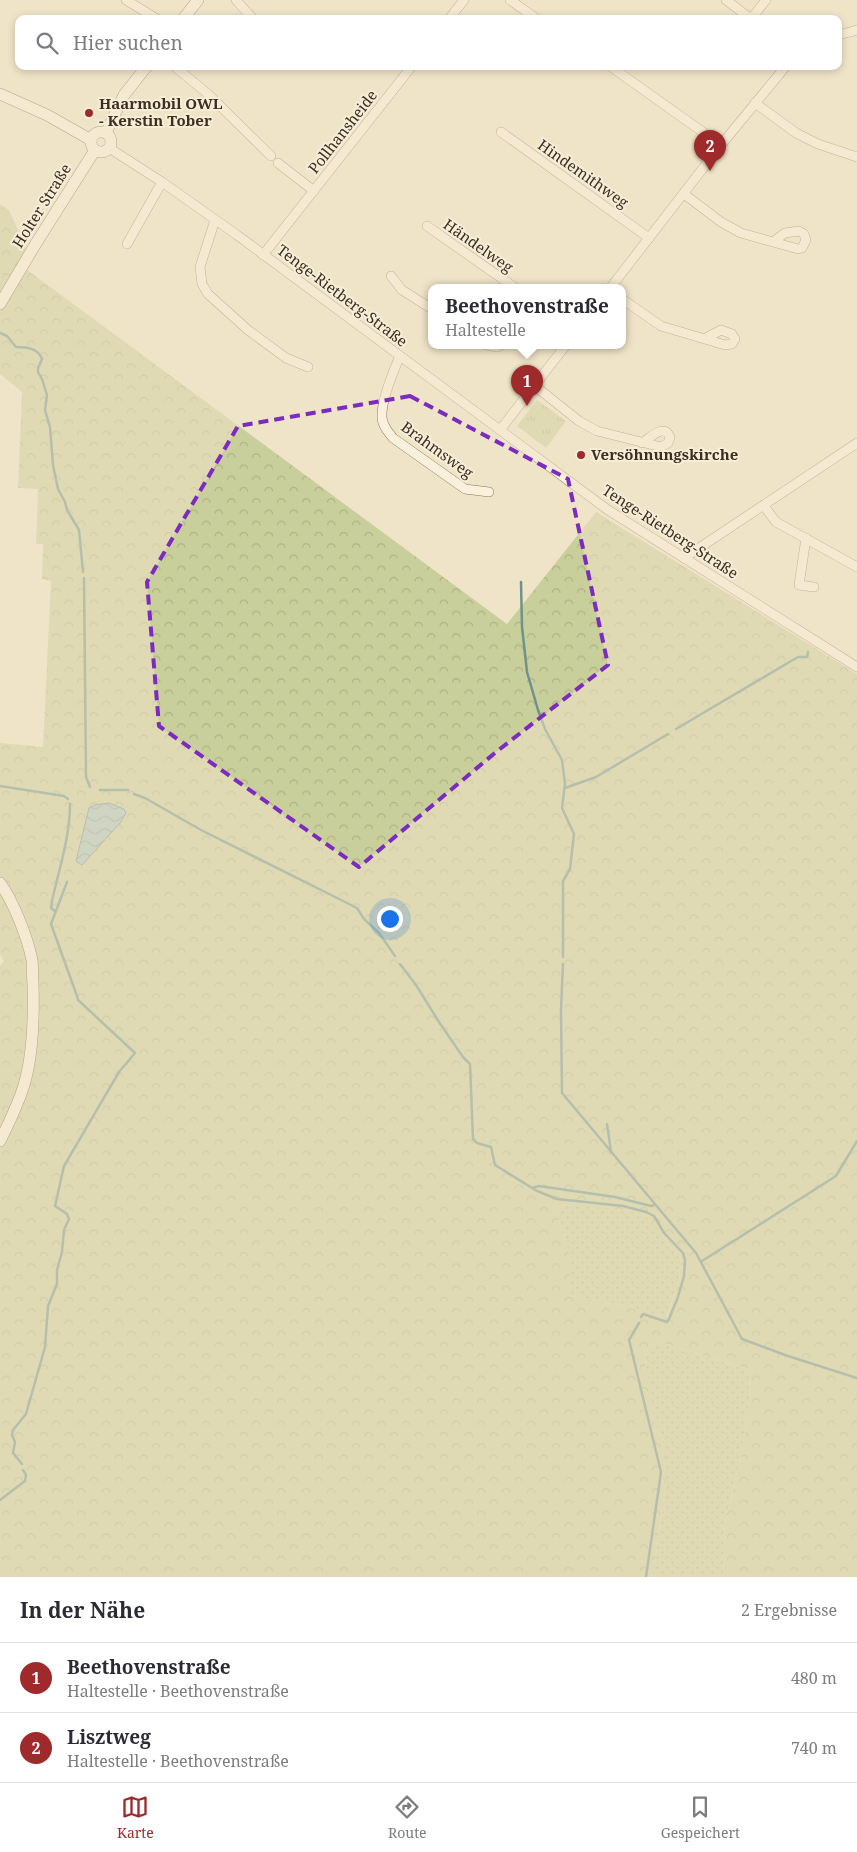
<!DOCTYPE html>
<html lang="de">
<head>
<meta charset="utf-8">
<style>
  body { margin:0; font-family:"Noto Serif",serif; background:#f7f7f7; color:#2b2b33 }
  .you { position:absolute; left:389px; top:918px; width:18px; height:18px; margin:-12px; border:4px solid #fff; border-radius:50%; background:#1a73e8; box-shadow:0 0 0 8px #1a73e833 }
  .badge { display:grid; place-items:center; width:32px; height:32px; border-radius:50%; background:#9e2a2b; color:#fff; font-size:16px; font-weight:700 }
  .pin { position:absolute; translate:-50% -41px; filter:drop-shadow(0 1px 2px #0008) }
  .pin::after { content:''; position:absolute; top:26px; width:18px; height:15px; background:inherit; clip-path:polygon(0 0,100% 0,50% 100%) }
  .popup { position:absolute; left:428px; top:284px; width:198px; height:65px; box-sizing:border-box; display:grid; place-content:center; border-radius:10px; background:#fff; filter:drop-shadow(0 1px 4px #0005); font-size:16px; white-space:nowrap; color:#7c7c81 }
  .popup b { font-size:19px; color:#2b2b33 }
  .popup::after { content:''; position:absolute; left:50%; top:100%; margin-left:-10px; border:10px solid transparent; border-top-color:#fff }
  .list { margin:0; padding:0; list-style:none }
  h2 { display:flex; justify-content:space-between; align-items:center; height:65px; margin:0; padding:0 20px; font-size:21px }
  h2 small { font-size:16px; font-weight:400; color:#7c7c81 }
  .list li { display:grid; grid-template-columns:32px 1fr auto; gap:15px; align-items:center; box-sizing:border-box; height:70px; padding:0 20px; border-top:1px solid #e1e1e2 }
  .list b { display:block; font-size:19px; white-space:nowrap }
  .list p { margin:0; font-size:16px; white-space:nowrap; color:#7c7c81 }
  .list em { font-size:16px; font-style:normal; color:#7c7c81 }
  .icon { flex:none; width:28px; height:28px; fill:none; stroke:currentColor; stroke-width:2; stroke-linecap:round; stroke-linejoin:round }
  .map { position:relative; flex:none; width:857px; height:1577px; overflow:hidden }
  .search { position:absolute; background:#fff; box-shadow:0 2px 8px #0003; left:15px; right:15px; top:15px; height:55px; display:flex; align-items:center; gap:12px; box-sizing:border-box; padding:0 18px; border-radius:10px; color:#7c7c81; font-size:19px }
  .sheet { height:205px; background:#fff }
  nav { display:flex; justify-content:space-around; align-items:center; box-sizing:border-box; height:70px; border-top:1px solid #e1e1e2; background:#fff; font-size:14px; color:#7c7c81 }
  nav a { display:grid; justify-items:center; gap:2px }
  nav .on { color:#9e2a2b }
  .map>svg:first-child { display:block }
  .grass { fill:url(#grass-dots) }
  .forest { fill:url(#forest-crowns); fill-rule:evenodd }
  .park { fill:url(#park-tufts) }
  .water { fill:url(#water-waves); stroke:#6f938a }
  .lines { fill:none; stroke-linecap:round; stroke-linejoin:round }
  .stream { stroke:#6f938a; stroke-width:2.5 }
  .street-casing { stroke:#8d765c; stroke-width:10 }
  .secondary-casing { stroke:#6f573f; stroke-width:12 }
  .street { stroke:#faf1dc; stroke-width:9 }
  .secondary { stroke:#faf1dc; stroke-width:11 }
  .marked { fill:none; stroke:#7b2cbf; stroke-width:4; stroke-dasharray:10 6; stroke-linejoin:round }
  .poi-dot { fill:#9e2a2b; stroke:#f7eed8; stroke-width:2 }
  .labels { text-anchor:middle; stroke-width:4; stroke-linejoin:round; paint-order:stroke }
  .poi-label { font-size:15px; font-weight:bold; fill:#3d2e20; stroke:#f7eed8; text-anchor:start }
  .street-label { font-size:15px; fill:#3d2e20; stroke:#f7eed8 }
</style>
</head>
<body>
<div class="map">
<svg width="857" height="1577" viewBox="0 0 857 1577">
  <defs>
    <pattern id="grass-dots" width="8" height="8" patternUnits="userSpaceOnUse" patternTransform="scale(1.25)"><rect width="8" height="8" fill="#c9cf9b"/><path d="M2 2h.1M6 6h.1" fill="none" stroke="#aeb285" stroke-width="1.8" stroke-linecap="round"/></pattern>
    <pattern id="forest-crowns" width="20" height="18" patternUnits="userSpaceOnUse" patternTransform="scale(1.25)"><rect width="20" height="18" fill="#c9cf9b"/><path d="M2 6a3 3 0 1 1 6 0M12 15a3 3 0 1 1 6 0" fill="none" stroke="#aeb285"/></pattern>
    <pattern id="park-tufts" width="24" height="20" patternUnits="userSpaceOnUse" patternTransform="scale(1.25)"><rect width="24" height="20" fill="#c9cf9b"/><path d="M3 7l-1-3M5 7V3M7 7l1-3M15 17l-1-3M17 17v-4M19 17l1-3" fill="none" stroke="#aeb285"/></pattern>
    <pattern id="water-waves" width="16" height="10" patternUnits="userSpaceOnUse" patternTransform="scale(1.25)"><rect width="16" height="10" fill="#a9c4bc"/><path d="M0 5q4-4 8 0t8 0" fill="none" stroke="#8ba098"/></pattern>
  </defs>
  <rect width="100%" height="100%" fill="#f0e4c8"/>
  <g class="grass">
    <path d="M563,1205C583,1206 636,1207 650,1219C662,1230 667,1246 681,1258L679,1280L666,1319L616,1304L569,1296V1253L556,1212Z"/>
    <path d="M659,1342L750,1370L749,1401L742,1452L725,1522L723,1577H651L654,1567L666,1483V1450L652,1415L645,1364L648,1348Z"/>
  </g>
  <path class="forest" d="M0,205L9,210L31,260L26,269L507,624L596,512L857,674V1577H723L725,1522L742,1452L749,1401L750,1370L659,1342L648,1348L645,1364L655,1407L652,1415L666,1449V1483L654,1567L651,1577H0V966L4,961L0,954V743L43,747L51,581L42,579L43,544H36L38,489L18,488L22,392L0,374ZM109,803L82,865L76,861L89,808L94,805ZM563,1205C583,1207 636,1207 650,1219C662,1230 667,1246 681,1258L679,1280L667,1318L616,1304L570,1296L569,1253L556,1212Z"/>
  <path class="park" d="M537,400L566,421L546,448L517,426Z"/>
  <path class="water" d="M109,803L124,809L126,813L120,823L82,865L76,861L89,808L94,805Z"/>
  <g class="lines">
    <g class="stream">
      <path d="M0,333L7,336L16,347C26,347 38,348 42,359L38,368V372L42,379L47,395L45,410L50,427L53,465L58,489L65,502L67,510L79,530L83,572"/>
      <path d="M84,578L86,777L90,787"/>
      <path d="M521,582L522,627L527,672L538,710L545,729L562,760L565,784L562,808L574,834L570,869L563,881V957"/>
      <path d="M676,729L798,657H807L808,652"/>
      <path d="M0,786L64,796L68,799"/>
      <path d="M565,788L596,777L668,734"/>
      <path d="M100,790H128"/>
      <path d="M134,794L145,798L201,830L357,908L364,919L379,933L395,956"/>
      <path d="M55,911L51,908L52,901C59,869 70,837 70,804"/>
      <path d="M400,964L416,985L439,1022L463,1057L470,1064L473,1139L477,1143L491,1147L495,1165L537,1191L557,1199L623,1206L646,1212L654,1216L664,1233L683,1253L685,1260L684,1276L678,1297L669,1319L667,1322L643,1314L641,1317"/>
      <path d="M563,964L561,1009L562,1093L696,1253L742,1339L788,1356L857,1378"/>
      <path d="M607,1124L611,1152"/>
      <path d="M532,1188L539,1186L615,1197L651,1206L654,1205"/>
      <path d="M702,1261L836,1176L857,1141"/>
      <path d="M639,1323L629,1340L661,1472L646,1577"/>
      <path d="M22,1464L13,1453L15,1442L12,1435L13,1430L26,1414L45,1347L48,1306L57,1284V1270L62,1252L64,1230L69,1219L67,1214L55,1206L64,1166L119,1072L135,1053L78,1000L77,996L51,924L67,882"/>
      <path d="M0,1500L25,1481L26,1475L23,1470"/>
    </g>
    <defs>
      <g id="street">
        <path d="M126,0L157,19"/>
        <path d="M236,0L253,19"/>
        <path d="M510,0L537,19"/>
        <path d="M726,0L751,19"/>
        <path d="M449,19L464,0"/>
        <path d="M751,19L766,0"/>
        <path d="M838,35L857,30"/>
        <path d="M174,66L208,94L271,156"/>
        <path d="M610,66L721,145"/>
        <path d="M755,103L796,133L818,144L857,157"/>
        <path d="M501,132L649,238"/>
        <path d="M109,148L162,182L237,235L608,510L857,667"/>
        <path d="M278,163L314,191"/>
        <path d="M684,194L721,222L741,233L798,249L802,248L806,240L804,234L799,231L785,233L773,242"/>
        <path d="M215,220L200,267L202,284L208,294L248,330L286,358L308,367"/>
        <path d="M427,226L514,287"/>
        <path d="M127,244L162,182"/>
        <path d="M263,255L412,66"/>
        <path d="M391,276L402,290L432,309"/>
        <path d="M611,287L721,145L786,66"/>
        <path d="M622,299L661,326L725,345L732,344L735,339L732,334L721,330L704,339"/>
        <path d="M485,345L497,347L502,345"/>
        <path d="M400,356C393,372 381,400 382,417C382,425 388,432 393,438L465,489L489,492"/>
        <path d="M535,386L579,421L597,431L661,447L668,443L670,437C664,423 651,437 642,443"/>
        <path d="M500,430L566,345"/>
        <path d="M764,506L776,522L857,567"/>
        <path d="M806,538L799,585L814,587"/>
        <path d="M684,558L857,443"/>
      </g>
      <g id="secondary">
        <path d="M183,19L198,0"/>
        <path d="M0,94L47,115L91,140"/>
        <circle cx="101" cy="142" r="10"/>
        <path d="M106,133L124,95L147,66"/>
        <path d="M0,304L35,245L95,150"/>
        <path d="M0,883C14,903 27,936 32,960C33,967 32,976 33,983C34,1015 33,1055 24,1085C18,1105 9,1123 0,1141"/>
      </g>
    </defs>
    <use href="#street" class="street-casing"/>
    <use href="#secondary" class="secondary-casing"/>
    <use href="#street" class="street"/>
    <use href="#secondary" class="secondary"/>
  </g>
  <path d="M0 0H857V1577H0ZM410,396L568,479L608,665L496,752L359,867L159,726L147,582L238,426Z" fill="#f0e4c8" fill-opacity=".55" fill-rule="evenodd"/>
  <path class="marked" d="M410,396L568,479L608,665L496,752L359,867L159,726L147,582L238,426Z"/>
  <g class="poi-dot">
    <circle cx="89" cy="113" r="5"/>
    <circle cx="581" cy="455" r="5"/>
  </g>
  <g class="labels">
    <g class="poi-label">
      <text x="99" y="109">Haarmobil OWL<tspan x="99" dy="17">- Kerstin Tober</tspan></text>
      <text x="591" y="460">Versöhnungskirche</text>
    </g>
    <g class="street-label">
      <text transform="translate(343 132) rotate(-52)" y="5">Pollhansheide</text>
      <text transform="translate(583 174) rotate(35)" y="5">Hindemithweg</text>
      <text transform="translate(42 206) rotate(-58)" y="5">Holter Straße</text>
      <text transform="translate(478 246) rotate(35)" y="5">Händelweg</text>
      <text transform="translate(342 296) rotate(37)" y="5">Tenge-Rietberg-Straße</text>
      <text transform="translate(437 450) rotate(36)" y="5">Brahmsweg</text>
      <text transform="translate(670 532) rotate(33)" y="5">Tenge-Rietberg-Straße</text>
    </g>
  </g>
</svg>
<div class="you"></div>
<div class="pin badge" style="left:527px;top:406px">1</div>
<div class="popup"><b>Beethovenstraße</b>Haltestelle</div>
<div class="pin badge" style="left:710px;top:171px">2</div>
<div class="search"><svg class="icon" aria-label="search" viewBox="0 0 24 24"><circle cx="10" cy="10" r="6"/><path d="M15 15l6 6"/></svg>Hier suchen</div>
</div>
<section class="sheet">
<h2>In der Nähe<small>2 Ergebnisse</small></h2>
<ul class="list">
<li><span class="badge">1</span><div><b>Beethovenstraße</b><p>Haltestelle · Beethovenstraße</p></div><em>480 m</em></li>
<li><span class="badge">2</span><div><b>Lisztweg</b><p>Haltestelle · Beethovenstraße</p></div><em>740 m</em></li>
</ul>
</section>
<nav>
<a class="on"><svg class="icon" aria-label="map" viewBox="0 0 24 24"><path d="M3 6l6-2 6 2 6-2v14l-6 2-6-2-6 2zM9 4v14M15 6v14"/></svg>Karte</a>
<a><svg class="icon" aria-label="directions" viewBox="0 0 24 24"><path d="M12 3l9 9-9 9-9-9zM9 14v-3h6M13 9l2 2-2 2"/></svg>Route</a>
<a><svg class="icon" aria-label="saved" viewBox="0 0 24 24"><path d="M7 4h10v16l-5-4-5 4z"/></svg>Gespeichert</a>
</nav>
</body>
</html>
